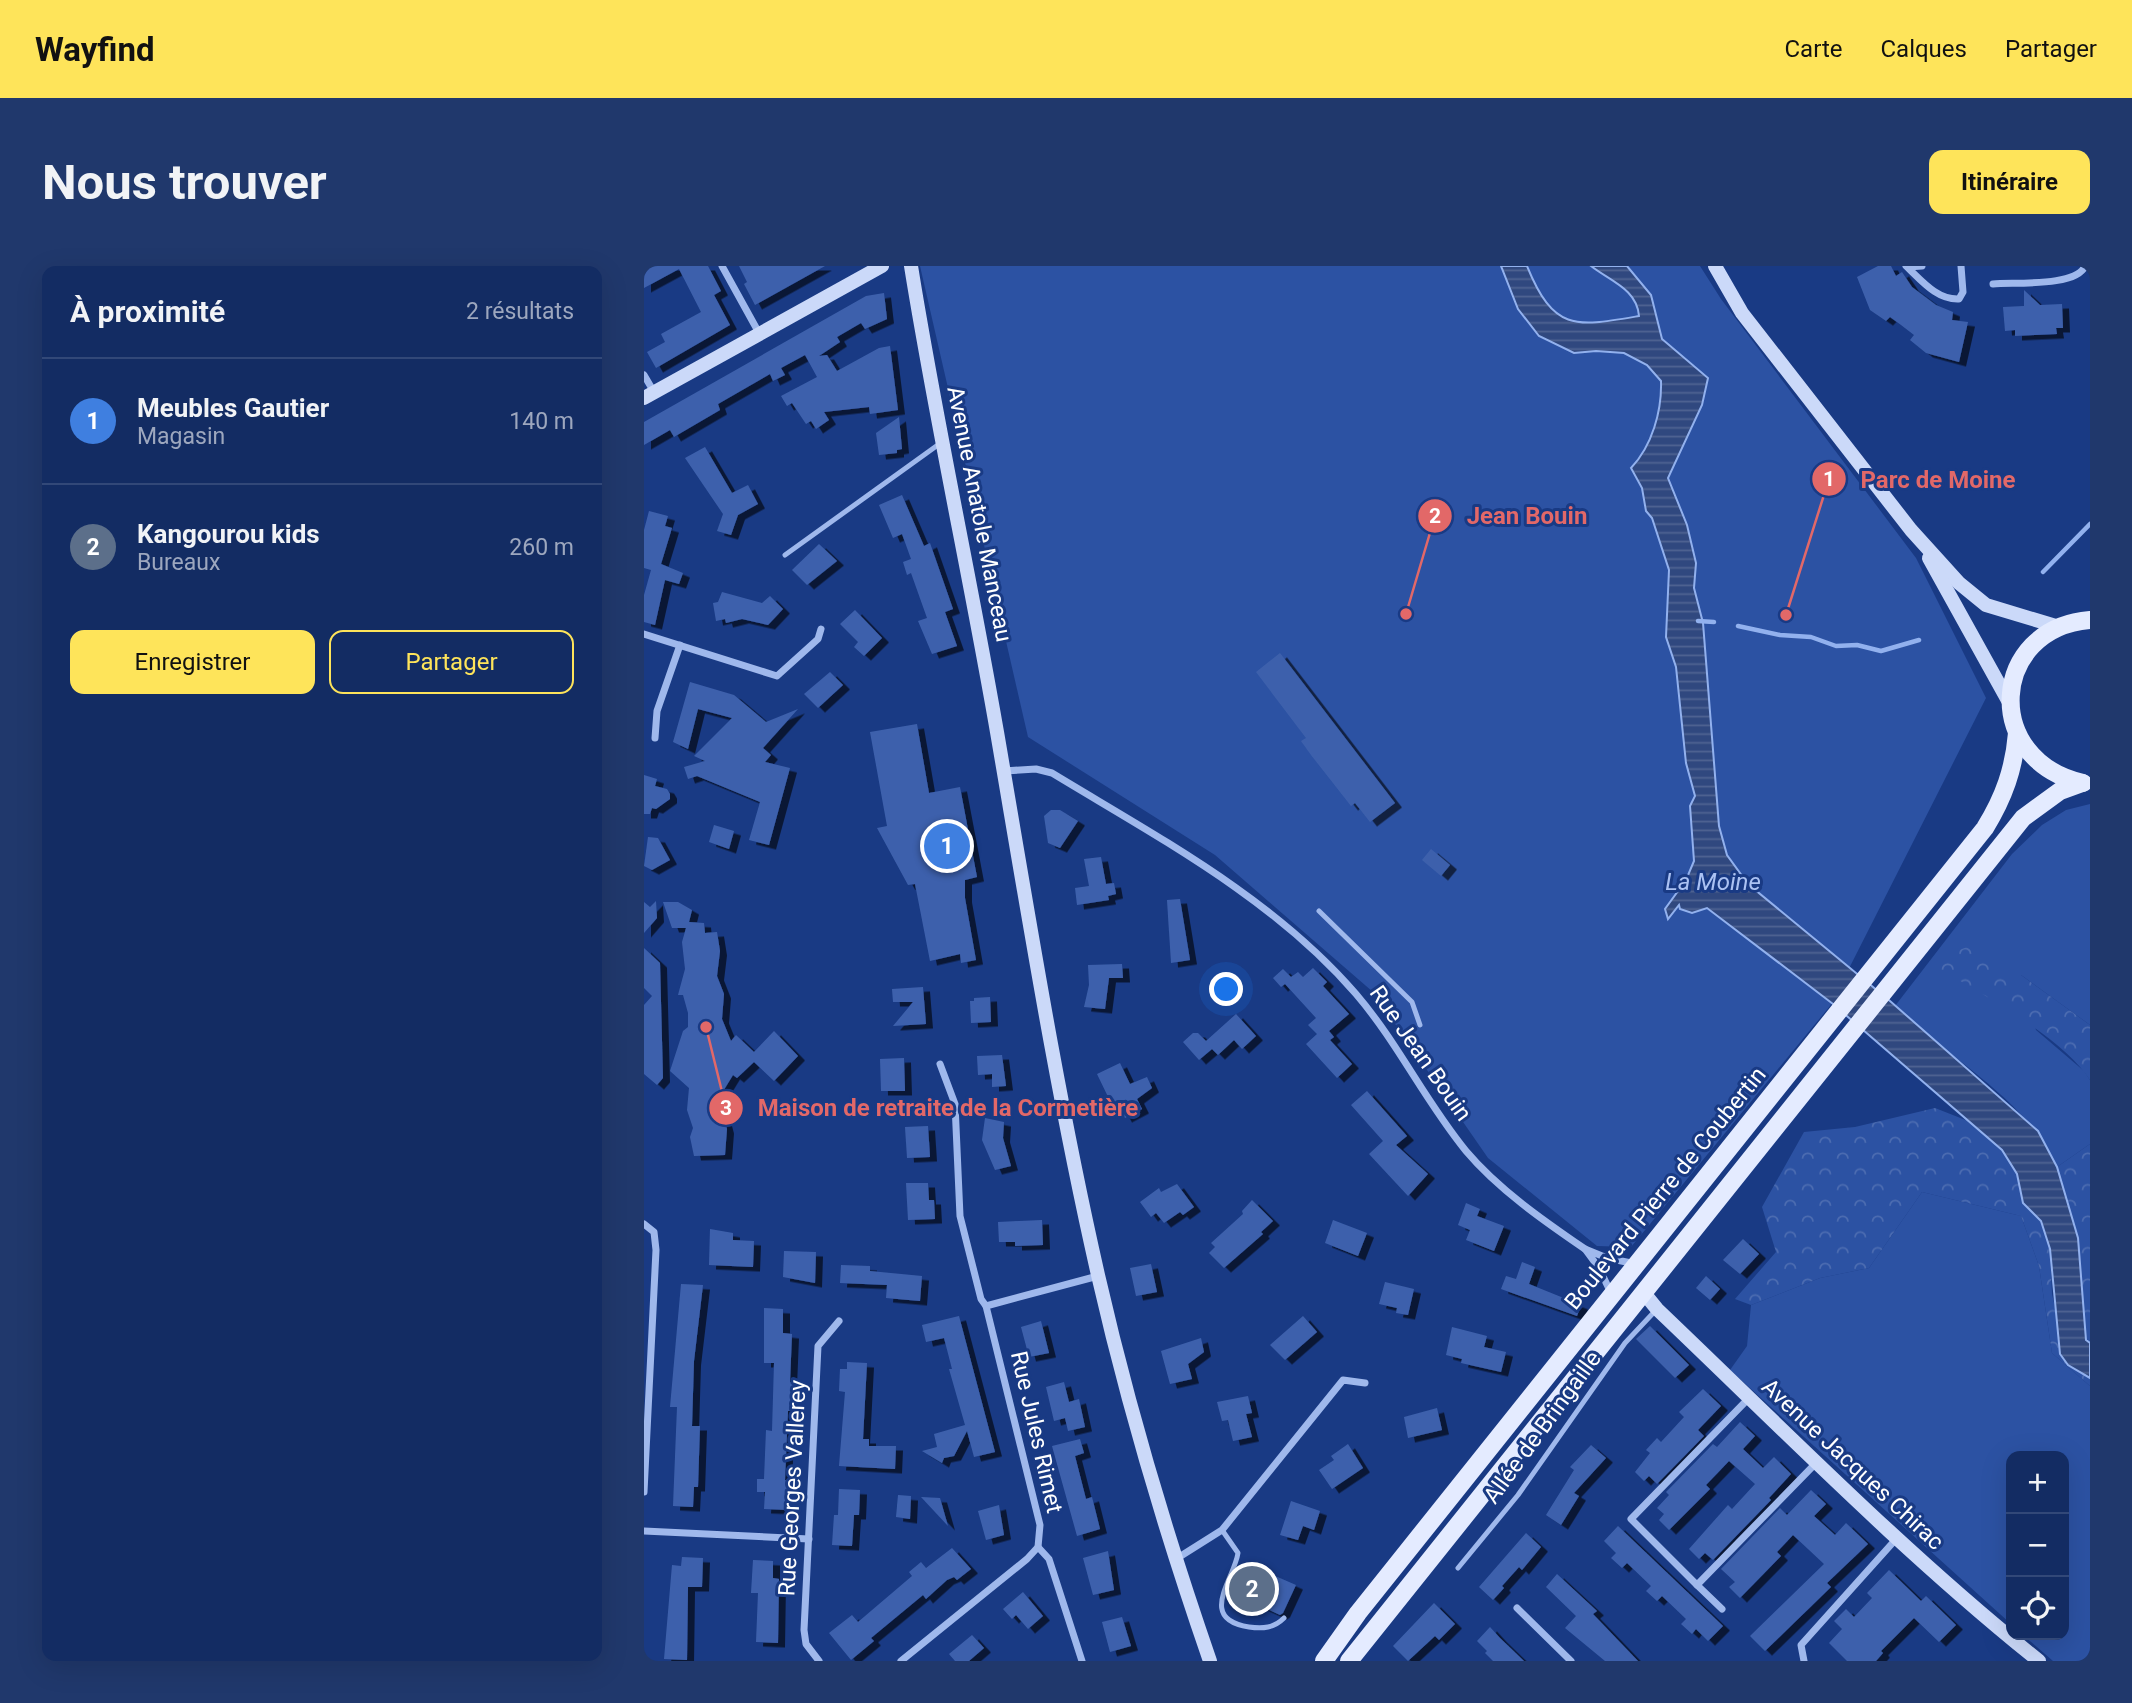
<!DOCTYPE html>
<html lang="fr">
<head>
<meta charset="utf-8">
<style>
  body { margin:0; font-family:Roboto,sans-serif; background:#20386c; color:#f1f3f6 }
  .controls { position:absolute; right:21px; bottom:21px; display:grid; overflow:hidden; border-radius:14px; box-shadow:0 7px 28px #0002 }
  .controls button { width:63px; height:63px; display:grid; place-items:center; padding:0; border:0; border-bottom:2px solid #324878; background:#132c63; color:#f1f3f6; font:35px sans-serif }
  .you { position:absolute; left:583px; top:724px; width:24px; height:24px; margin:-18px; border:5px solid #fff; border-radius:50%; background:#1a73e8; box-shadow:0 0 0 10px #1a73e833 }
  .badge { display:grid; place-items:center; width:46px; height:46px; border-radius:50%; background:#fee45a; color:#fff; font-size:23px; font-weight:700 }
  .pin { position:absolute; translate:-50% -50%; border:4px solid #fff; box-shadow:0 2px 7px #0006 }
  .list { margin:0; padding:0; list-style:none }
  h2 { display:flex; justify-content:space-between; align-items:center; height:91px; margin:0; padding:0 28px; font-size:30px }
  h2 small { font-size:23px; font-weight:400; color:#9da7be }
  .list li { display:grid; grid-template-columns:46px 1fr auto; gap:21px; align-items:center; box-sizing:border-box; height:126px; padding:0 28px; border-top:2px solid #324878 }
  .list b { display:block; font-size:26px; white-space:nowrap }
  .list p { margin:0; font-size:23px; white-space:nowrap; color:#9da7be }
  .list em { font-size:23px; font-style:normal; color:#9da7be }
  .actions { display:flex; gap:14px; padding:21px 28px }
  .actions a { flex:1; padding:16px 0; border:2px solid #fee45a; border-radius:14px; text-align:center; font-size:24px; color:#fee45a }
  .actions .main { background:#fee45a; color:#111 }
  .icon { flex:none; width:38px; height:38px; fill:none; stroke:currentColor; stroke-width:2; stroke-linecap:round; stroke-linejoin:round }
  .map { position:relative; flex:none; width:1446px; height:1395px; overflow:hidden; border-radius:14px }
  header { display:flex; align-items:center; gap:42px; box-sizing:border-box; height:98px; padding:0 35px; background:#fee45a; color:#111 }
  header strong { font-size:33px }
  nav { display:flex; gap:38px; margin-inline-start:auto; font-size:24px }
  .intro { display:flex; align-items:center; justify-content:space-between; box-sizing:border-box; height:168px; padding:0 42px }
  h1 { margin:0; font-size:49px }
  .button { padding:18px 32px; border-radius:14px; background:#fee45a; color:#111; font-size:24px; font-weight:700 }
  main { display:flex; gap:42px; padding:0 42px }
  aside { flex:1; background:#132c63; border-radius:14px; box-shadow:0 7px 28px #0002 }
  .map>svg:first-child { display:block }
  .green { fill:#2c52a3 }
  .forest { fill:url(#forest-crowns) }
  .water { fill:url(#water-rules); stroke:#92b1ee; stroke-width:2 }
  .lines { fill:none; stroke-linecap:round; stroke-linejoin:round }
  .stream { stroke:#92b1ee; stroke-width:4.5 }
  .building { fill:#3e61ac; filter:url(#shadow) }
  .lane { stroke:#9fb8ec; stroke-width:5 }
  .street { stroke:#9fb8ec; stroke-width:7 }
  .secondary { stroke:#cbd9f9; stroke-width:14 }
  .primary { stroke:#e4ebff; stroke-width:18 }
  .labels { text-anchor:middle; stroke-width:6; stroke-linejoin:round; paint-order:stroke }
  .street-label { font-size:23px; fill:#fff; stroke:#193a84 }
  .water-label { font-size:24px; font-style:italic; fill:#abc2f3; stroke:#193a84 }
  .leader { fill:none; stroke:#e26868; stroke-width:2.5 }
  .callout-dot { fill:#e26868; stroke:#193a84; stroke-width:2.5 }
  .mark-label { font-size:21px; text-anchor:middle; font-weight:bold; fill:#fff }
  .callout-label { font-size:24px; text-anchor:middle; font-weight:bold; fill:#e26868; stroke:#193a84; stroke-width:6; stroke-linejoin:round; paint-order:stroke }
</style>
</head>
<body>
<header>
<strong>Wayfind</strong>
<nav><a>Carte</a><a>Calques</a><a>Partager</a></nav>
</header>
<div class="intro"><h1>Nous trouver</h1><a class="button">Itinéraire</a></div>
<main>
<aside>
<h2>À proximité<small>2 résultats</small></h2>
<ul class="list">
<li><span class="badge" style="background:#3f7fe0">1</span><div><b>Meubles Gautier</b><p>Magasin</p></div><em>140 m</em></li>
<li><span class="badge" style="background:#5c6f8a">2</span><div><b>Kangourou kids</b><p>Bureaux</p></div><em>260 m</em></li>
</ul>
<div class="actions"><a class="main">Enregistrer</a><a>Partager</a></div>
</aside>
<div class="map">
<svg width="1446" height="1395" viewBox="0 0 1446 1395">
  <defs>
    <pattern id="forest-crowns" width="20" height="18" patternUnits="userSpaceOnUse" patternTransform="scale(1.75)"><rect width="20" height="18" fill="#2c52a3"/><path d="M2 6a3 3 0 1 1 6 0M12 15a3 3 0 1 1 6 0" fill="none" stroke="#4c6cb1"/></pattern>
    <pattern id="water-rules" width="6" height="5" patternUnits="userSpaceOnUse" patternTransform="scale(1.75)"><rect width="6" height="5" fill="#30487f"/><path d="M0 2.5h6" fill="none" stroke="#4f6392"/></pattern>
    <filter id="shadow"><feDropShadow dx="7" dy="4.5" stdDeviation="0" flood-color="#0009"/></filter>
  </defs>
  <rect width="100%" height="100%" fill="#193a84"/>
  <g class="green">
    <path d="M276,0H1056L1077,33L1272,292L1342,432L1186,740L987,981L953,980L844,892L729,726L571,589L384,471Z"/>
    <path d="M1446,538V759L1377,709L1392,764L1440,805L1446,814V878L1413,901C1381,830 1303,793 1251,740L1368,588L1398,559L1422,544Z"/>
    <path d="M1278,926L1377,950L1395,1000L1408,1087L1446,1120V1395H1409L1379,1369H1420V1190H1367V1358L1086,1104L1103,1080L1107,1039L1176,1012L1225,1002Z"/>
  </g>
  <g class="forest">
    <path d="M1323,681L1377,709L1446,759V814C1417,769 1331,725 1285,696Z"/>
    <path d="M1291,842L1324,855L1358,884L1373,908L1379,937L1397,955L1406,983L1408,1028L1424,1099L1446,1112V1120L1408,1087L1395,1000L1377,950L1278,926L1225,1002L1176,1012L1107,1039L1091,1033L1132,986L1118,941L1160,866L1211,861Z"/>
    <path d="M1446,878V1077L1442,1074L1434,972L1413,901Z"/>
  </g>
  <path class="water" d="M857,0H883C910,66 931,61 995,50C993,23 966,15 947,0H983L1007,29L1018,73L1064,112L1058,139L1024,212L1043,259L1052,297L1050,322L1059,357L1075,560L1083,589L1104,618L1246,735L1394,865L1413,901L1434,972L1442,1074L1446,1077V1112L1424,1099L1416,1088L1406,983L1397,955L1379,937L1373,908L1358,884L1189,738L1063,642L1048,647L1036,643L1035,639L1024,653L1021,643L1042,614L1050,595L1046,540L1051,530L1042,497L1032,401L1022,371L1025,304L1008,252L1002,245L998,222L987,202C1008,180 1018,145 1017,115L1003,99L980,87L952,85L930,87L895,70L874,43Z"/>
  <g class="lines">
    <g class="stream">
      <path d="M1399,306L1446,258"/>
      <path d="M1054,355L1070,356"/>
      <path d="M1094,360L1136,369L1167,371L1192,380L1213,379L1237,385L1275,374"/>
    </g>
  </g>
  <g class="building">
    <path d="M5,0H64L77,25L70,29L86,59L12,102L3,86L21,76L17,68L57,46L35,3L0,22V3Z"/>
    <path d="M95,0H181L111,39L100,18L103,16Z"/>
    <path d="M1234,0H1247L1252,10L1258,6L1268,21L1292,39L1309,46L1308,54L1324,56L1315,96L1282,87L1266,74L1270,69L1257,59L1246,51L1242,55L1226,44L1213,11Z"/>
    <path d="M1380,24L1396,39L1418,38L1419,62H1412L1413,68L1371,70V64L1361,65L1359,41L1380,40Z"/>
    <path d="M240,27L243,53L221,63L217,57L193,71L196,76L175,90L183,89L193,105L235,82L246,80L254,144L226,148L225,141L180,146L185,154L172,163L167,155L162,158L148,137L143,140L137,130L173,111L161,89L137,102L141,109L129,115L126,108L74,138L76,144L35,168L30,171L26,164L0,179V156L222,30Z"/>
    <path d="M255,151L258,183L253,184V187L235,189L232,167Z"/>
    <path d="M61,181L88,227L104,219L114,238L94,249L87,269L73,265L79,248L41,192Z"/>
    <path d="M258,229L280,280L286,277L309,343L301,346L313,380L288,388L274,355L283,352L267,307L263,309L259,296L267,293L258,268L249,272L235,239Z"/>
    <path d="M5,245L24,250L21,260L28,262L17,298L39,307L35,318L21,314L11,359L0,356V329L7,304L0,302V264Z"/>
    <path d="M175,278L193,295L163,319L148,304Z"/>
    <path d="M78,326L118,337L126,330L139,343L124,359L98,353L82,357L81,353L72,355L69,337L74,336Z"/>
    <path d="M211,344L238,372L220,390L210,381L214,376L196,358Z"/>
    <path d="M636,387L751,537L726,556L711,537L707,540L667,489L657,475L662,472L612,406Z"/>
    <path d="M186,406L199,419L174,442L160,428Z"/>
    <path d="M46,416L90,429L122,456L154,443L119,482L127,489L121,496L146,502L125,579L105,574L116,536L53,510L44,513L40,501L61,495L50,490L88,452L54,443L44,483L29,476Z"/>
    <path d="M273,458L285,527L316,521L333,611L321,614V632L332,694L317,697L316,688L286,695L271,618L264,619L233,562L243,560L226,466Z"/>
    <path d="M0,509L13,513L11,520L23,523L26,528V533L12,543L8,542L6,548H0Z"/>
    <path d="M407,544H416L434,555L416,582L404,577L400,550Z"/>
    <path d="M70,559L90,565L85,583L65,576Z"/>
    <path d="M4,571L14,572L26,594L8,604L0,600Z"/>
    <path d="M787,583L806,599L797,610L778,594Z"/>
    <path d="M457,591L462,618L470,617L472,628L464,630L465,634L433,639L431,622L445,620L440,593Z"/>
    <path d="M536,633L546,694L527,697L523,634Z"/>
    <path d="M12,635L13,652L0,667V636L6,641Z"/>
    <path d="M19,636H34L48,644L45,656L60,657L61,667L73,666L76,685L73,710L80,728L78,753L87,775L92,769L110,786L130,765L154,790L130,815L110,796L93,812L89,809L78,827L81,835L78,844L83,863L81,889L50,890L46,871L49,862L43,844L45,822L26,805L39,765L44,761V747L39,729H34L41,703L38,676L42,662H28Z"/>
    <path d="M0,682L16,697L19,812L13,819L0,808V739L8,730L0,722Z"/>
    <path d="M478,698L479,712H465L461,743L440,741L445,719L444,699Z"/>
    <path d="M669,702L683,716L679,720L705,748L685,765L690,771L686,774L708,798L693,812L662,778L673,768L664,759L672,752L641,718L637,721L629,712L639,703L647,711L654,706L659,711Z"/>
    <path d="M279,721L282,758L249,760L269,736H249L248,723Z"/>
    <path d="M346,731L347,756L327,757L326,735H330V732Z"/>
    <path d="M592,748L612,770L598,783L590,774L574,789L568,783L555,794L539,776L549,767H554L562,775Z"/>
    <path d="M358,789L362,820L348,821V808L334,809L333,790Z"/>
    <path d="M260,792L261,825H237L236,793Z"/>
    <path d="M476,797L486,818L503,811L508,822L493,833L498,843L481,852L473,837L468,839L453,808Z"/>
    <path d="M723,825L763,870L752,879L784,908L764,930L725,888L739,875L707,839Z"/>
    <path d="M341,852L360,856L359,872L367,900L351,904L338,874Z"/>
    <path d="M284,860L286,891L263,892L261,861Z"/>
    <path d="M262,917H284L285,934H290L291,953L264,954Z"/>
    <path d="M533,918L550,941L539,949L536,946L520,957L512,947L507,951L496,936L515,922L517,926Z"/>
    <path d="M608,934L629,955L617,966L619,968L580,1002L565,987L571,981L567,977L599,948L598,945Z"/>
    <path d="M822,937L836,943L833,950L860,960L850,985L822,974L826,964L814,959Z"/>
    <path d="M398,954L399,979L371,980V976H355L354,956Z"/>
    <path d="M689,954L723,967L714,990L681,977Z"/>
    <path d="M66,963L89,967V974L110,975L109,1001L65,999Z"/>
    <path d="M1099,973L1115,988L1096,1008L1079,994Z"/>
    <path d="M140,985L172,986L171,1017L139,1011Z"/>
    <path d="M878,996L891,1001L885,1018L937,1039L933,1050L857,1023L862,1010L872,1013Z"/>
    <path d="M507,998L513,1026L492,1030L486,1002Z"/>
    <path d="M197,999L226,1000V1005L278,1010L276,1035L242,1032L243,1019L196,1017Z"/>
    <path d="M1062,1010L1076,1023L1066,1034L1052,1022Z"/>
    <path d="M741,1016L770,1023L764,1049L752,1047L753,1042L735,1038Z"/>
    <path d="M37,1018L59,1019L50,1095L48,1160H56L54,1221H50L49,1241L29,1240L33,1141H26Z"/>
    <path d="M120,1042L139,1043V1067L148,1068L146,1116H150L149,1145H144L141,1214L144,1215L145,1226V1244L120,1243L121,1226H113V1213H120L122,1164L128,1165L130,1097H120Z"/>
    <path d="M315,1050L351,1186L330,1191L323,1165L310,1190L300,1192L298,1197L278,1185L293,1181L290,1168L321,1159L305,1103H308L300,1072L282,1076L278,1059Z"/>
    <path d="M659,1050L673,1066L641,1094L626,1079Z"/>
    <path d="M397,1055L405,1087L385,1091L377,1061Z"/>
    <path d="M1006,1060L1045,1099L1031,1112L992,1073Z"/>
    <path d="M808,1061L843,1070L840,1081L862,1086L857,1106L817,1097L818,1093L802,1089Z"/>
    <path d="M557,1072L560,1086L544,1098L548,1113L526,1118L517,1085Z"/>
    <path d="M203,1096L223,1097L219,1173H225V1180H252L251,1203L195,1200L201,1126L195,1125L196,1103H203Z"/>
    <path d="M420,1116L425,1136L435,1133L441,1161L424,1165L421,1152L410,1155L402,1121Z"/>
    <path d="M1059,1123L1077,1140L1054,1164L1060,1170L1013,1218L1005,1210L1000,1215L991,1206L1006,1187L1002,1184L1013,1172L1017,1176L1040,1151L1035,1146Z"/>
    <path d="M604,1130L608,1147L602,1148L608,1171L589,1175L584,1154L578,1155L573,1136Z"/>
    <path d="M793,1142L798,1164L764,1172L760,1151Z"/>
    <path d="M1096,1156L1111,1170L1099,1183L1119,1202L1130,1191L1147,1208L1125,1232L1127,1234L1069,1294L1061,1287L1055,1293L1045,1283L1084,1239L1088,1243L1111,1218L1085,1195L1062,1219L1066,1223L1025,1264L1015,1254L1020,1248L1013,1242L1025,1229L1022,1226L1069,1178L1073,1181Z"/>
    <path d="M436,1173L440,1187L431,1190L442,1233L448,1231L456,1263L433,1270L408,1180Z"/>
    <path d="M704,1178L719,1202L688,1223L675,1204L690,1194L687,1190Z"/>
    <path d="M947,1179L962,1192L930,1227L935,1230L917,1259L902,1249L930,1204L926,1201Z"/>
    <path d="M195,1223L216,1224L215,1249H210L208,1280L188,1279L190,1249H194Z"/>
    <path d="M1167,1224L1182,1238L1170,1250L1191,1269L1202,1257L1224,1278L1183,1317L1187,1321L1121,1385L1106,1370L1180,1298L1149,1269L1133,1286L1137,1290L1096,1332L1085,1321L1091,1316L1077,1303L1136,1242L1143,1249Z"/>
    <path d="M254,1229L267,1230L266,1253L252,1251Z"/>
    <path d="M277,1231L296,1232L304,1260Z"/>
    <path d="M647,1235L676,1245L670,1264L659,1260L654,1274L636,1269Z"/>
    <path d="M355,1239L360,1269L342,1274L334,1245Z"/>
    <path d="M974,1260L1079,1360L1064,1375L1052,1363L1048,1368L1037,1358L1042,1353L1018,1330L1013,1335L1002,1325L1007,1320L983,1297L978,1302L967,1292L972,1287L960,1275Z"/>
    <path d="M882,1267L897,1281L878,1304L875,1301L858,1320L860,1322L849,1334L835,1321Z"/>
    <path d="M308,1282L327,1303L313,1314L310,1311L303,1314L282,1333L279,1329L227,1372L230,1375L207,1394L185,1367L208,1349L214,1356L268,1310L265,1306L277,1296L282,1302Z"/>
    <path d="M464,1285L470,1324L449,1329L439,1292Z"/>
    <path d="M38,1291L59,1292L58,1321H44L43,1394L20,1393L28,1299L37,1300Z"/>
    <path d="M109,1294L129,1295V1312L135,1313L134,1377L112,1376L114,1327H107Z"/>
    <path d="M608,1300L652,1319L639,1347L636,1349L612,1338L609,1344L592,1336Z"/>
    <path d="M1245,1304L1277,1335L1282,1330L1312,1359L1295,1376L1270,1352L1237,1385L1239,1387L1232,1395H1203L1185,1377L1198,1363L1190,1355L1202,1343L1210,1351L1228,1332L1223,1327Z"/>
    <path d="M913,1308L953,1345L949,1348L994,1395H961L921,1362L932,1350L902,1321Z"/>
    <path d="M379,1326L399,1350L384,1363L372,1349L368,1353L359,1343Z"/>
    <path d="M790,1337L811,1358L795,1374L791,1370L764,1395L749,1380Z"/>
    <path d="M478,1351L487,1380L466,1386L458,1356Z"/>
    <path d="M846,1361L856,1372L880,1395H849L841,1387L843,1385L833,1375Z"/>
    <path d="M328,1369L340,1382L325,1395H311L305,1388Z"/>
  </g>
  <g class="lines">
    <g class="lane">
      <path d="M141,289L298,176"/>
      <path d="M675,645L768,736L776,759"/>
      <path d="M578,1264L594,1287C590,1314 553,1353 605,1361C619,1363 630,1362 640,1352"/>
      <path d="M814,1302L874,1229L981,1077L1012,1044"/>
    </g>
    <g class="street">
      <path d="M78,0L115,67"/>
      <path d="M1262,0C1278,15 1293,34 1315,33L1319,26L1317,0"/>
      <path d="M1264,1L1278,0"/>
      <path d="M1349,18C1371,16 1432,21 1441,0"/>
      <path d="M0,109L10,126"/>
      <path d="M0,368L133,410L174,373L177,363"/>
      <path d="M11,472L13,445L36,379"/>
      <path d="M360,505L392,503L408,507C515,572 629,632 712,728C754,777 781,835 822,885C854,923 900,955 941,983"/>
      <path d="M296,798L311,838L316,950L337,1033L342,1040"/>
      <path d="M0,958L10,966L12,984L0,1226"/>
      <path d="M968,1029L955,1002L941,983L963,992L992,998"/>
      <path d="M1105,1132L987,1253L1053,1319L1172,1197"/>
      <path d="M0,1265L165,1273"/>
      <path d="M394,1281L405,1293L438,1395"/>
      <path d="M532,1293L578,1264L699,1114L721,1117"/>
      <path d="M1053,1319L1078,1343"/>
      <path d="M873,1342L927,1395"/>
      <path d="M175,1395L162,1378L160,1364L174,1080L195,1055"/>
      <path d="M257,1395L383,1293L394,1281L396,1259L342,1040L454,1010"/>
      <path d="M1160,1395L1157,1379L1253,1272"/>
    </g>
    <g class="secondary">
      <path d="M267,0C292,156 326,310 353,466C384,647 413,829 454,1009C484,1140 522,1268 566,1395"/>
      <path d="M1071,0L1098,47L1267,264L1315,317L1342,339L1415,361"/>
      <path d="M0,132L238,0"/>
      <path d="M1285,292L1366,438"/>
      <path d="M1000,1027L1013,1043C1138,1162 1260,1287 1395,1395"/>
    </g>
    <g class="primary">
      <path d="M1439,517C1337,494 1346,362 1446,354"/>
      <path d="M680,1395L714,1347L1341,562C1360,531 1370,503 1373,467"/>
      <path d="M705,1395L1379,552L1416,525L1438,517"/>
    </g>
  </g>
  <g class="labels">
    <g class="street-label">
      <text transform="translate(336 248) rotate(79)" y="8">Avenue Anatole Manceau</text>
      <text transform="translate(777 787) rotate(55)" y="8">Rue Jean Bouin</text>
      <text transform="translate(1021 922) rotate(-51)" y="8">Boulevard Pierre de Coubertin</text>
      <text transform="translate(898 1161) rotate(-54)" y="8">Allée de Bringaille</text>
      <text transform="translate(393 1166) rotate(77)" y="8">Rue Jules Rimet</text>
      <text transform="translate(1209 1198) rotate(43)" y="8">Avenue Jacques Chirac</text>
      <text transform="translate(148 1222) rotate(-87)" y="8">Rue Georges Vallerey</text>
    </g>
    <g class="water-label">
      <text x="1069" y="624">La Moine</text>
    </g>
  </g>
  <path class="leader" d="M1142 349L1185 213M762 348L791 250M62 761L82 842"/>
  <g class="callout-dot">
    <circle cx="1142" cy="349" r="7"/>
    <circle cx="762" cy="348" r="7"/>
    <circle cx="62" cy="761" r="7"/>
    <circle cx="1185" cy="213" r="18"/>
    <circle cx="791" cy="250" r="18"/>
    <circle cx="82" cy="842" r="18"/>
  </g>
  <g class="mark-label">
    <text x="1185" y="220">1</text>
    <text x="791" y="257">2</text>
    <text x="82" y="849">3</text>
  </g>
  <g class="callout-label">
    <text x="1294" y="222">Parc de Moine</text>
    <text x="883" y="258">Jean Bouin</text>
    <text x="304" y="850">Maison de retraite de la Cormetière</text>
  </g>
</svg>
<div class="controls">
<button>+</button>
<button>−</button>
<button><svg class="icon" aria-label="locate" viewBox="0 0 24 24"><circle cx="12" cy="12" r="6"/><path d="M12 2v4M12 18v4M2 12h4M18 12h4"/></svg></button>
</div>
<div class="you"></div>
<div class="pin badge" style="left:303px;top:580px;background:#3f7fe0">1</div>
<div class="pin badge" style="left:608px;top:1323px;background:#5c6f8a">2</div>
</div>
</main>
</body>
</html>
